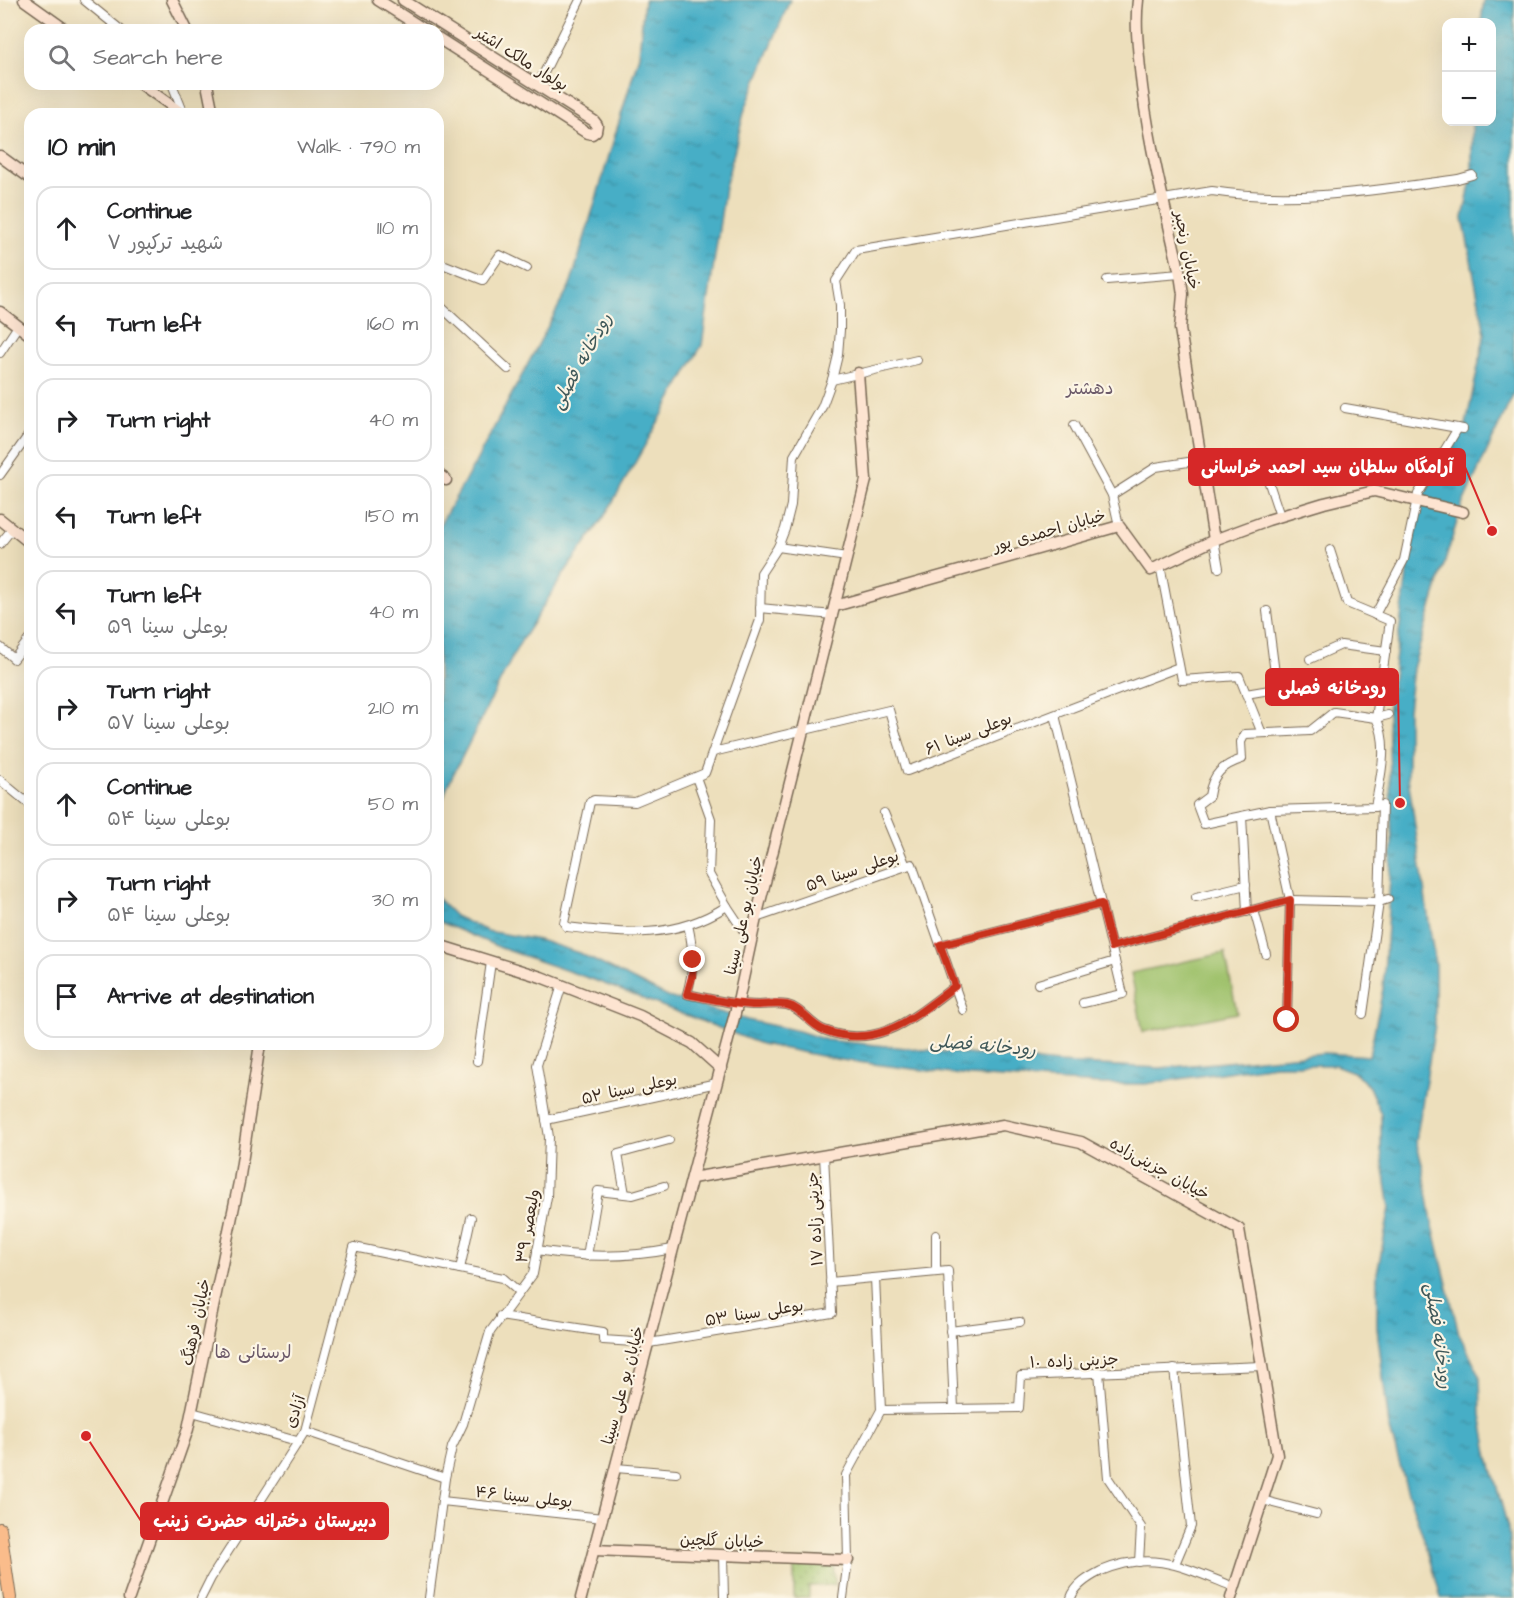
<!DOCTYPE html>
<html lang="en">
<head>
<meta charset="utf-8">
<style>
  body { margin:0; font-family:"Architects Daughter","Playpen Sans Arabic",sans-serif; background:#f6f6f6; color:#202124 }
  .controls { position:absolute; right:18px; top:18px; display:grid; overflow:hidden; border-radius:12px; box-shadow:0 6px 24px #0002 }
  .controls button { width:54px; height:54px; display:grid; place-items:center; padding:0; border:0; border-bottom:2px solid #e0e0e0; background:#fff; color:#202124; font:30px sans-serif }
  .stop { position:absolute; width:18px; height:18px; margin:-14px; border:4px solid #c8321e; border-radius:50%; background:#fff }
  .stop.end { background:#c8321e; border-color:#fff; box-shadow:0 2px 6px #0008 }
  .list { margin:0; padding:0; list-style:none }
  h2 { display:flex; justify-content:space-between; align-items:center; height:78px; margin:0; padding:0 24px; font-size:26px }
  h2 small { font-size:20px; font-weight:400; color:#757577 }
  .list li { display:grid; grid-template-columns:39px 1fr auto; gap:18px; align-items:center; box-sizing:border-box; height:84px; margin:0 12px 12px; padding:0 12px; border:2px solid #e0e0e0; border-radius:18px }
  .list b { display:block; font-size:22px; white-space:nowrap }
  .list p { margin:0; font-size:20px; white-space:nowrap; color:#757577 }
  .list em { font-size:20px; font-style:normal; color:#757577 }
  .icon { flex:none; width:33px; height:33px; fill:none; stroke:currentColor; stroke-width:2; stroke-linecap:round; stroke-linejoin:round }
  .map { position:relative; flex:none; width:1514px; height:1598px; overflow:hidden }
  .search { position:absolute; background:#fff; box-shadow:0 6px 24px #0002; left:24px; top:24px; width:420px; height:66px; display:flex; align-items:center; gap:15px; box-sizing:border-box; padding:0 21px; border-radius:18px; color:#757577; font-size:22px }
  .panel { position:absolute; background:#fff; box-shadow:0 6px 24px #0002; left:24px; top:108px; width:420px; height:942px; border-radius:18px }
  .map>svg:first-child { display:block }
  .grass { fill:url(#grass-dots); stroke:#6c7644; stroke-width:1.5 }
  .garden { fill:#9ec16a; stroke:#6c7644; stroke-width:1.5 }
  .water { fill:url(#water-ripples); stroke:#416c72; stroke-width:1.5 }
  .lines { fill:none; stroke-linecap:round; stroke-linejoin:round }
  .street-casing { stroke:#796955; stroke-width:10 }
  .secondary-casing { stroke:#796955; stroke-width:13 }
  .primary-casing { stroke:#796955; stroke-width:14 }
  .street { stroke:#fff; stroke-width:8 }
  .secondary { stroke:#fde4d1; stroke-width:10 }
  .primary { stroke:#fabc8b; stroke-width:12 }
  .route { stroke:#c8321e; stroke-width:8 }
  .labels { text-anchor:middle; stroke-width:4.5; stroke-linejoin:round; paint-order:stroke }
  .street-label { font-size:16px; fill:#3b2a1e; stroke:#fcf5e5 }
  .water-label { font-size:18px; font-style:italic; fill:#3f5859; stroke:#fcf5e5 }
  .neighbourhood-label { font-size:18px; fill:#6b5969; stroke:#fcf5e5 }
  .leader { fill:none; stroke:#d62828; stroke-width:2 }
  .callout-dot { fill:#d62828; stroke:#fcf5e5; stroke-width:2 }
  .callout { fill:#d62828; stroke:#d62828; stroke-width:2 }
  .callout-label { font-size:18px; text-anchor:middle; font-weight:bold; fill:#fff }
</style>
</head>
<body>
<div class="map">
<svg width="1514" height="1598" viewBox="0 0 1514 1598">
  <defs>
    <pattern id="grass-dots" width="8" height="8" patternUnits="userSpaceOnUse" patternTransform="scale(1.5)"><rect width="8" height="8" fill="#9ec16a"/><path d="M2 2h.1M6 6h.1" fill="none" stroke="#829d57" stroke-width="1.8" stroke-linecap="round"/></pattern>
    <pattern id="water-ripples" width="26" height="14" patternUnits="userSpaceOnUse" patternTransform="scale(1.5)"><rect width="26" height="14" fill="#47aec6"/><path d="M2 4q2-2 4 0t4 0M15 11q2-2 4 0t4 0" fill="none" stroke="#3c8ea0"/></pattern>
  </defs>
  <rect width="100%" height="100%" fill="#fcf5e5"/>
  <filter id="ink" filterUnits="userSpaceOnUse"><feTurbulence type="fractalNoise" baseFrequency=".0167" numOctaves="2"/><feDisplacementMap in="SourceGraphic" scale="12" xChannelSelector="R" yChannelSelector="G"/><feConvolveMatrix kernelMatrix="1 2 1 2 8 2 1 2 1" color-interpolation-filters="sRGB"/></filter>
  <filter id="wash" filterUnits="userSpaceOnUse"><feTurbulence type="fractalNoise" baseFrequency=".008" numOctaves="4" result="noise"/><feDisplacementMap in="SourceGraphic" scale="24" xChannelSelector="R" yChannelSelector="G"/><feGaussianBlur stdDeviation="1.35" result="paint"/><feColorMatrix in="noise" values="0 0 0 0 0 0 0 0 0 0 0 0 0 0 0 0 0 1.4 0 .05"/><feComposite in="paint" operator="in"/></filter>
  <g filter="url(#wash)">
    <rect width="100%" height="100%" fill="#eddfbc"/>
    <path class="grass" d="M794,1564L834,1566L835,1585L809,1586V1598H794Z"/>
    <path class="garden" d="M1225,953L1237,1013L1143,1032L1131,973Z"/>
    <g class="water">
      <path d="M644,0H790L745,109L725,187L702,345L604,517L565,572L518,646L447,787L438,815V528L474,465L571,283L639,55Z"/>
      <path d="M1484,0H1514V393L1462,505L1413,668L1408,710V777L1435,964V1025L1416,1141L1423,1168L1432,1222L1459,1334L1480,1375L1481,1415L1489,1458L1508,1528L1514,1598H1441L1430,1557L1407,1490L1389,1426L1377,1328V1273L1390,1208L1381,1150V1114L1369,1087L1356,1073L1335,1065H1275L1145,1084H1100L970,1076L841,1060L761,1044L594,980L501,948L438,921V899L455,916L487,931L539,940L579,953L668,997L747,1020L799,1031L826,1040L1058,1063L1160,1068L1324,1053L1369,1056L1383,989L1392,846L1388,712L1409,560L1423,495L1466,425L1485,333L1463,218L1472,175V122H1492V22H1481Z"/>
    </g>
  </g>
  <g filter="url(#ink)">
    <g class="lines">
      <defs>
        <g id="street">
          <path d="M84,0L121,30"/>
          <path d="M172,84L184,114"/>
          <path d="M538,85L580,0"/>
          <path d="M445,265L483,280L500,255L527,268"/>
          <path d="M1107,280L1180,274"/>
          <path d="M438,304L508,369"/>
          <path d="M0,353L18,326"/>
          <path d="M832,380L917,360"/>
          <path d="M1345,408L1463,429"/>
          <path d="M1074,425L1112,495L1119,526"/>
          <path d="M1261,459L1280,516"/>
          <path d="M0,475L30,433"/>
          <path d="M1112,495L1156,467L1201,460"/>
          <path d="M1214,540L1219,568"/>
          <path d="M0,544L12,529"/>
          <path d="M778,547L847,557"/>
          <path d="M1330,550L1347,603L1390,621L1376,718L1334,712L1310,731L1245,734L1241,742L1242,759C1223,765 1212,774 1209,796L1197,805L1204,824L1270,810L1375,807C1380,779 1390,744 1376,718L1388,715"/>
          <path d="M1160,565L1182,680L1239,676L1261,731"/>
          <path d="M760,608L833,615"/>
          <path d="M1267,611L1277,689"/>
          <path d="M1375,615L1404,560L1418,494L1458,428"/>
          <path d="M0,647L14,659L30,638"/>
          <path d="M1310,659L1341,645L1386,651"/>
          <path d="M1246,694L1299,685"/>
          <path d="M1055,715L1123,994L1083,1003"/>
          <path d="M713,752L889,710L907,771L1179,667"/>
          <path d="M696,777L711,819L709,874L727,906L751,942"/>
          <path d="M0,780L30,805"/>
          <path d="M1270,810L1290,900L1287,1020"/>
          <path d="M884,813L906,866"/>
          <path d="M1242,816L1247,912"/>
          <path d="M1196,897L1246,885"/>
          <path d="M727,906C674,940 626,934 567,927L564,923L590,802L594,800L635,802L705,773L760,620L761,573L778,547L785,529L791,505L794,456L822,407L832,380L838,355L840,330V305L836,281L856,250L1212,191C1295,204 1376,190 1458,179L1472,175"/>
          <path d="M1254,910L1266,954"/>
          <path d="M756,918L912,864L963,1010"/>
          <path d="M688,925C694,950 694,970 687,994C711,999 735,1005 759,1005C768,1005 777,1003 787,1005C802,1008 810,1025 824,1030C878,1051 915,1016 955,986"/>
          <path d="M940,945L1101,904"/>
          <path d="M1112,947L1290,900L1379,902L1388,899"/>
          <path d="M1038,984L1115,961"/>
          <path d="M1363,1014L1379,902L1382,805"/>
          <path d="M477,1061L491,962"/>
          <path d="M546,1120L717,1083"/>
          <path d="M625,1194L618,1154L669,1140"/>
          <path d="M537,1250C584,1258 627,1258 673,1249"/>
          <path d="M587,1256L598,1191L633,1195L664,1186"/>
          <path d="M460,1269L471,1218"/>
          <path d="M936,1272V1235"/>
          <path d="M830,1282L948,1271L954,1409"/>
          <path d="M500,1316L603,1332V1340L649,1343L832,1313L824,1155"/>
          <path d="M950,1331L1020,1322"/>
          <path d="M1174,1369L1191,1526L1175,1564"/>
          <path d="M1099,1372L1108,1478L1141,1527L1139,1562"/>
          <path d="M881,1410L1019,1408L1021,1376L1262,1366"/>
          <path d="M192,1412L297,1441"/>
          <path d="M305,1431L445,1478"/>
          <path d="M616,1468L676,1473"/>
          <path d="M1262,1500L1316,1514"/>
          <path d="M442,1501L603,1518"/>
          <path d="M723,1555L724,1598"/>
          <path d="M201,1598L211,1578L305,1431L354,1247L503,1278L519,1292"/>
          <path d="M429,1598L445,1478L452,1447L463,1424L490,1332L533,1274L547,1197L549,1137L537,1065L562,985"/>
          <path d="M843,1598L848,1560L846,1475L881,1410L875,1278"/>
          <path d="M1071,1598C1075,1585 1089,1577 1101,1571C1152,1549 1186,1568 1234,1587"/>
        </g>
        <g id="secondary">
          <path d="M24,0L66,30"/>
          <path d="M172,0L187,30"/>
          <path d="M378,0L425,30"/>
          <path d="M403,0L594,121L597,125L596,131L592,134L587,133L438,38"/>
          <path d="M1138,0C1135,23 1138,46 1140,69C1147,139 1165,206 1180,274L1183,294L1180,329L1214,540"/>
          <path d="M141,84L183,114"/>
          <path d="M207,84L213,114"/>
          <path d="M0,156L30,178"/>
          <path d="M0,312L30,335"/>
          <path d="M438,474L446,480"/>
          <path d="M0,519L30,543"/>
          <path d="M835,606L1119,526L1151,570L1214,540L1268,520L1324,503L1374,491L1463,512"/>
          <path d="M438,945L541,977L640,1016L692,1043L721,1069"/>
          <path d="M692,1178L1003,1125L1081,1142L1239,1229L1277,1455L1231,1598"/>
          <path d="M594,1550L848,1560"/>
          <path d="M129,1598L188,1429L239,1182L260,1044"/>
          <path d="M581,1598L738,1002L756,918L866,480L858,373"/>
        </g>
        <path id="primary" d="M0,1529L10,1598"/>
      </defs>
      <use href="#street" class="street-casing"/>
      <use href="#secondary" class="secondary-casing"/>
      <use href="#primary" class="primary-casing"/>
      <use href="#street" class="street"/>
      <use href="#secondary" class="secondary"/>
      <use href="#primary" class="primary"/>
    </g>
  </g>
  <g class="lines" filter="url(#ink)">
    <path class="route" d="M693,960L692,977L687,994C711,999 735,1005 759,1005C768,1005 777,1003 787,1005C802,1008 810,1025 824,1030C878,1051 915,1016 955,986L940,945L1101,904L1112,947L1290,900L1287,1020"/>
  </g>
  <g class="labels">
    <g class="street-label">
      <text transform="translate(522 58) rotate(32)" y="6">بولوار مالک اشتر</text>
      <text transform="translate(1188 250) rotate(79)" y="6">خیابان رنجبر</text>
      <text transform="translate(1049 530) rotate(-16)" y="6">خیابان احمدی پور</text>
      <text transform="translate(968 733) rotate(-21)" y="6">بوعلی سینا ۶۱</text>
      <text transform="translate(852 870) rotate(-19)" y="6">بوعلی سینا ۵۹</text>
      <text transform="translate(743 915) rotate(-77)" y="6">خیابان بو علی سینا</text>
      <text transform="translate(629 1088) rotate(-12)" y="6">بوعلی سینا ۵۲</text>
      <text transform="translate(1160 1168) rotate(29)" y="6">خیابان جزینی‌زاده</text>
      <text transform="translate(814 1219) rotate(-93)" y="6">جزینی زاده ۱۷</text>
      <text transform="translate(527 1226) rotate(-80)" y="6">ولیعصر ۳۹</text>
      <text transform="translate(754 1312) rotate(-9)" y="6">بوعلی سینا ۵۳</text>
      <text transform="translate(195 1322) rotate(-78)" y="6">خیابان فرهنگ</text>
      <text transform="translate(1074 1360) rotate(-2)" y="6">جزینی زاده ۱۰</text>
      <text transform="translate(622 1385) rotate(-75)" y="6">خیابان بو علی سینا</text>
      <text transform="translate(294 1411) rotate(-71)" y="6">آزادی</text>
      <text transform="translate(524 1496) rotate(6)" y="6">بوعلی سینا ۴۶</text>
      <text transform="translate(722 1540) rotate(2)" y="6">خیابان گلچین</text>
    </g>
    <g class="water-label">
      <text transform="translate(581 361) rotate(-61)" y="6">رودخانه فصلی</text>
      <text transform="translate(983 1045) rotate(5)" y="6">رودخانه فصلی</text>
      <text transform="translate(1439 1336) rotate(82)" y="6">رودخانه فصلی</text>
    </g>
    <g class="neighbourhood-label">
      <text x="1090" y="394">دهشتر</text>
      <text x="253" y="1358">لرستانی ها</text>
    </g>
  </g>
  <path class="leader" d="M1492 531L1465 467M1400 803L1398 687M86 1436L141 1521"/>
  <g class="callout-dot">
    <circle cx="1492" cy="531" r="6"/>
    <circle cx="1400" cy="803" r="6"/>
    <circle cx="86" cy="1436" r="6"/>
  </g>
  <g class="callout">
    <rect x="1189" y="449" width="276" height="36" rx="6"/>
    <rect x="1266" y="669" width="132" height="36" rx="6"/>
    <rect x="141" y="1503" width="247" height="36" rx="6"/>
  </g>
  <g class="callout-label">
    <text x="1327" y="473">آرامگاه سلطان سید احمد خراسانی</text>
    <text x="1332" y="694">رودخانه فصلی</text>
    <text x="265" y="1527">دبیرستان دخترانه حضرت زینب</text>
  </g>
</svg>
<div class="controls">
<button>+</button>
<button>−</button>
</div>
<div class="stop" style="left:1287px;top:1020px"></div>
<div class="stop end" style="left:693px;top:960px"></div>
<div class="search"><svg class="icon" aria-label="search" viewBox="0 0 24 24"><circle cx="10" cy="10" r="6"/><path d="M15 15l6 6"/></svg>Search here</div>
<section class="panel">
<h2>10 min<small>Walk · 790 m</small></h2>
<ul class="list">
<li><svg class="icon" aria-label="ahead" viewBox="0 0 24 24"><path d="M12 20V5M6 11l6-6 6 6"/></svg><div><b>Continue</b><p>شهید ترکپور ۷</p></div><em>110 m</em></li>
<li><svg class="icon" aria-label="left" viewBox="0 0 24 24"><path d="M17 20v-9H6M10 6l-5 5 5 5"/></svg><div><b>Turn left</b></div><em>160 m</em></li>
<li><svg class="icon" aria-label="right" viewBox="0 0 24 24"><path d="M7 20v-9h11M14 6l5 5-5 5"/></svg><div><b>Turn right</b></div><em>40 m</em></li>
<li><svg class="icon" aria-label="left" viewBox="0 0 24 24"><path d="M17 20v-9H6M10 6l-5 5 5 5"/></svg><div><b>Turn left</b></div><em>150 m</em></li>
<li><svg class="icon" aria-label="left" viewBox="0 0 24 24"><path d="M17 20v-9H6M10 6l-5 5 5 5"/></svg><div><b>Turn left</b><p>بوعلی سینا ۵۹</p></div><em>40 m</em></li>
<li><svg class="icon" aria-label="right" viewBox="0 0 24 24"><path d="M7 20v-9h11M14 6l5 5-5 5"/></svg><div><b>Turn right</b><p>بوعلی سینا ۵۷</p></div><em>210 m</em></li>
<li><svg class="icon" aria-label="ahead" viewBox="0 0 24 24"><path d="M12 20V5M6 11l6-6 6 6"/></svg><div><b>Continue</b><p>بوعلی سینا ۵۴</p></div><em>50 m</em></li>
<li><svg class="icon" aria-label="right" viewBox="0 0 24 24"><path d="M7 20v-9h11M14 6l5 5-5 5"/></svg><div><b>Turn right</b><p>بوعلی سینا ۵۴</p></div><em>30 m</em></li>
<li><svg class="icon" aria-label="arrive" viewBox="0 0 24 24"><path d="M6 21V4h12l-3 4 3 4H6"/></svg><div><b>Arrive at destination</b></div></li>
</ul>
</section>
</div>
</body>
</html>
